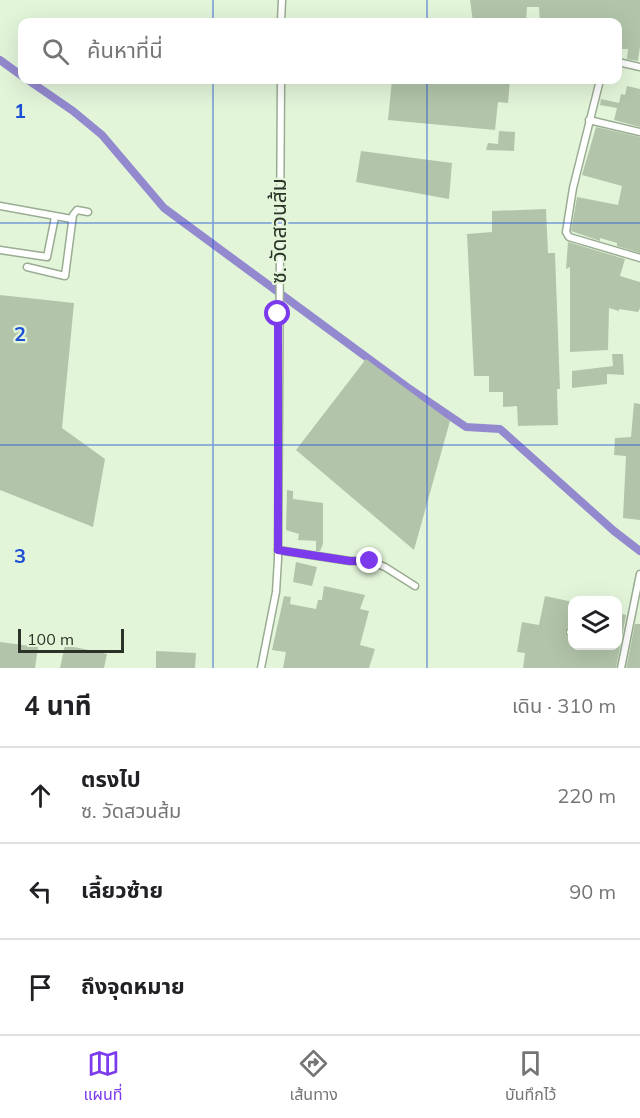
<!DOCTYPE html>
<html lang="th">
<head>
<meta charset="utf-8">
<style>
  body { margin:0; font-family:Mulish,"Noto Sans Thai",sans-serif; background:#f6f6f6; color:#202124 }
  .controls { position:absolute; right:18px; bottom:18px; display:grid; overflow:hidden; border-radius:12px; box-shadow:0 6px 24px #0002 }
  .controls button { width:54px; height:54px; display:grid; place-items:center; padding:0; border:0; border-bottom:2px solid #e0e0e0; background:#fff; color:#202124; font:30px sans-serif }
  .scale { position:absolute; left:18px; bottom:15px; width:106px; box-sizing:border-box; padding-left:6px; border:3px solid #2b3328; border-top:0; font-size:16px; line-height:21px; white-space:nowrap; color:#2b3328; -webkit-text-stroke:4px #e2f5d9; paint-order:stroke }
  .stop { position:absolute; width:18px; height:18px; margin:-14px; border:4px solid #7c3aed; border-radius:50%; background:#fff }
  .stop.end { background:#7c3aed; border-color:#fff; box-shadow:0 2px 6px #0008 }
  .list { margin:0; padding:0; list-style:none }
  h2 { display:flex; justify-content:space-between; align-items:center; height:78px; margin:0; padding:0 24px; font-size:26px }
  h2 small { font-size:20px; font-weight:400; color:#757577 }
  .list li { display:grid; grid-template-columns:39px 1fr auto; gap:18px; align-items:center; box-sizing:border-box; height:96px; padding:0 24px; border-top:2px solid #e0e0e0 }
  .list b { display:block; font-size:22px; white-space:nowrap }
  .list p { margin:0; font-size:20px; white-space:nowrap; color:#757577 }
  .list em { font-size:20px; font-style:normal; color:#757577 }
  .icon { flex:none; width:33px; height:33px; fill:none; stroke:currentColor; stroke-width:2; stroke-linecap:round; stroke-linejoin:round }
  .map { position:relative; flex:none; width:640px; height:668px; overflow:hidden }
  .search { position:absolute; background:#fff; box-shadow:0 6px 24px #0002; left:18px; right:18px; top:18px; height:66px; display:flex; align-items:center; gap:15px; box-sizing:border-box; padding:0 21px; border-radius:12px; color:#757577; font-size:22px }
  .sheet { height:366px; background:#fff }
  nav { display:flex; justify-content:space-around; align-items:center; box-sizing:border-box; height:84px; border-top:2px solid #e0e0e0; background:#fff; font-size:16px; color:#757577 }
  nav a { display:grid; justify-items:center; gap:3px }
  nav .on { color:#7c3aed }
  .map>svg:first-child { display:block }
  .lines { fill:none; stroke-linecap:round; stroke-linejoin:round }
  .canal { stroke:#9389cf; stroke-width:8 }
  .building { fill:#b2c5aa }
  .minor-casing { stroke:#9aac92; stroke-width:9 }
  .minor { stroke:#fff; stroke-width:6 }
  .route { stroke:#7c3aed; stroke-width:8 }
  .grid { fill:none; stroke:#1d4ed8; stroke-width:1.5; stroke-opacity:0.55 }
  .labels { text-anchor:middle; stroke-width:4.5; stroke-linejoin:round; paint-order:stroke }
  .street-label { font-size:21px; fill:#2b3328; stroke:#e2f5d9 }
  .grid-label { font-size:20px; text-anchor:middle; font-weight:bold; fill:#1d4ed8; stroke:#e2f5d9; stroke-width:4.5; stroke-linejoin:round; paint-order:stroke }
</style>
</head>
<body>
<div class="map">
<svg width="640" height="668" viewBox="0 0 640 668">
  <rect width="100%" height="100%" fill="#e2f5d9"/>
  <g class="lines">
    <g class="canal">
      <path d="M0,60L22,76"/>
      <path d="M28,80L73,111L102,135L164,208L407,387L466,427L500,429L614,531L640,551"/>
    </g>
  </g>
  <g class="building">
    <path d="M470,0H640V46L638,61L627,59L628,49H618V22H540L539,7H527L526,22H473Z"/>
    <path d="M392,80H510L508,103L498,102L495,130L388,120Z"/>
    <path d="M627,86L640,89V127L614,120L617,108L600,105L601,99L619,103L621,94L625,95Z"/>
    <path d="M596,127L640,137V253L617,246V243L600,238V241L571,231L577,197L618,205L622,186L582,175Z"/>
    <path d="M499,131L515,132L514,151L486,150L488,143L498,144Z"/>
    <path d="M361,151L452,163L449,199L356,182Z"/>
    <path d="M546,209L548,253H555L560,389H557L558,425L518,426L517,406L503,407V392H489V376H474L467,234L492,232V211Z"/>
    <path d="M568,242L625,259L620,276L640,282V308L638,312L619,309V311L609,308L608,350L570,352V267L566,269Z"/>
    <path d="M0,295L74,303L62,428L105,459L93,527L0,490Z"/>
    <path d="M612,354H623L624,375L607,374V384L572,388V371L613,366Z"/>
    <path d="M366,359L450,421L414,550L296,450Z"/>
    <path d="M634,403L640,404V520L623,518L626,456L614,455L615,438L631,437Z"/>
    <path d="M287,490L293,491V499L323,503V544L320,551H316V541L298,540L299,534L286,530Z"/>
    <path d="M296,562L317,567L312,586L293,582Z"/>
    <path d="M324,586L365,595L360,609L369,611L360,645L375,649L369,668H283L286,652L272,650L284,596L291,597L290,604L316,609L318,600H322Z"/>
    <path d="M545,596L573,602V627H568L565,632L567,636L573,638V645H618V613L626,615L616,668H523L525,653L517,652L522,622L539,625Z"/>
    <path d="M635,624H640V668H626Z"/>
    <path d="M0,642L38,647L35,668H0Z"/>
    <path d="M65,645L107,654L104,668H60Z"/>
    <path d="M156,651L196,653L195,668H156Z"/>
  </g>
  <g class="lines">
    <defs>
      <g id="minor">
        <path d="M281,22L282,0"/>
        <path d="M618,62L640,67"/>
        <path d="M600,80L573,188L566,232L569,237L640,258"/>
        <path d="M589,120L640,132"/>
        <path d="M0,206L72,219"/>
        <path d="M0,250L47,257L55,217"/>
        <path d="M27,267L65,276L73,215L77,210L88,212"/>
        <path d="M278,550L350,561H370L385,567L415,586"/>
        <path d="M570,632L572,633"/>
        <path d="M261,668L276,592L278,559L281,80"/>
        <path d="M621,668L640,574"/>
      </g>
    </defs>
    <use href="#minor" class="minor-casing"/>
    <use href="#minor" class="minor"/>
  </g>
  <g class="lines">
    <path class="route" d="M278,314V550L350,561H370"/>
  </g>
  <path class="grid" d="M213,0V22M427,0V22M213,80V668M427,80V668M0,223H640M0,445H640"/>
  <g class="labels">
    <g class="street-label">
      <text transform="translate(279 231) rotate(-90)" y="7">ซ. วัดสวนส้ม</text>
    </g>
  </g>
  <g class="grid-label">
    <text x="20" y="118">1</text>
    <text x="20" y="341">2</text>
    <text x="20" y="563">3</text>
  </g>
</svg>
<div class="controls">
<button><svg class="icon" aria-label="layers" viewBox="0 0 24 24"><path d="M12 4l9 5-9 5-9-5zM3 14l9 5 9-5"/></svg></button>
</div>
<div class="scale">100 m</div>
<div class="stop" style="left:278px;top:314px"></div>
<div class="stop end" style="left:370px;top:561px"></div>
<div class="search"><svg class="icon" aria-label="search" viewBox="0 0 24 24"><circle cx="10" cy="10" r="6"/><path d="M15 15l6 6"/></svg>ค้นหาที่นี่</div>
</div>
<section class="sheet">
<h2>4 นาที<small>เดิน · 310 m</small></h2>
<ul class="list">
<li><svg class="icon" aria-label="ahead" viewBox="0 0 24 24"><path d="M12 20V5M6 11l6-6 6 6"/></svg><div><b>ตรงไป</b><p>ซ. วัดสวนส้ม</p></div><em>220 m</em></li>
<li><svg class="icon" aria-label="left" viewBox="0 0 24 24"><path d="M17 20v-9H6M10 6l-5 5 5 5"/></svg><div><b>เลี้ยวซ้าย</b></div><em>90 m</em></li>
<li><svg class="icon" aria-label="arrive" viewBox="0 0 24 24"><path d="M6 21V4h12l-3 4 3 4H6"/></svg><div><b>ถึงจุดหมาย</b></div></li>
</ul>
</section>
<nav>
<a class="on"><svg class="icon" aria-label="map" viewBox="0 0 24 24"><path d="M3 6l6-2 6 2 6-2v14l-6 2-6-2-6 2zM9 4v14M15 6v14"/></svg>แผนที่</a>
<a><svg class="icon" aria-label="directions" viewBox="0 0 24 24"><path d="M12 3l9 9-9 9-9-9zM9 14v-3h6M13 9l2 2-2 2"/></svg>เส้นทาง</a>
<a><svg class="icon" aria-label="saved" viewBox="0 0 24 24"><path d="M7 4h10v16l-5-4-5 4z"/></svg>บันทึกไว้</a>
</nav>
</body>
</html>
